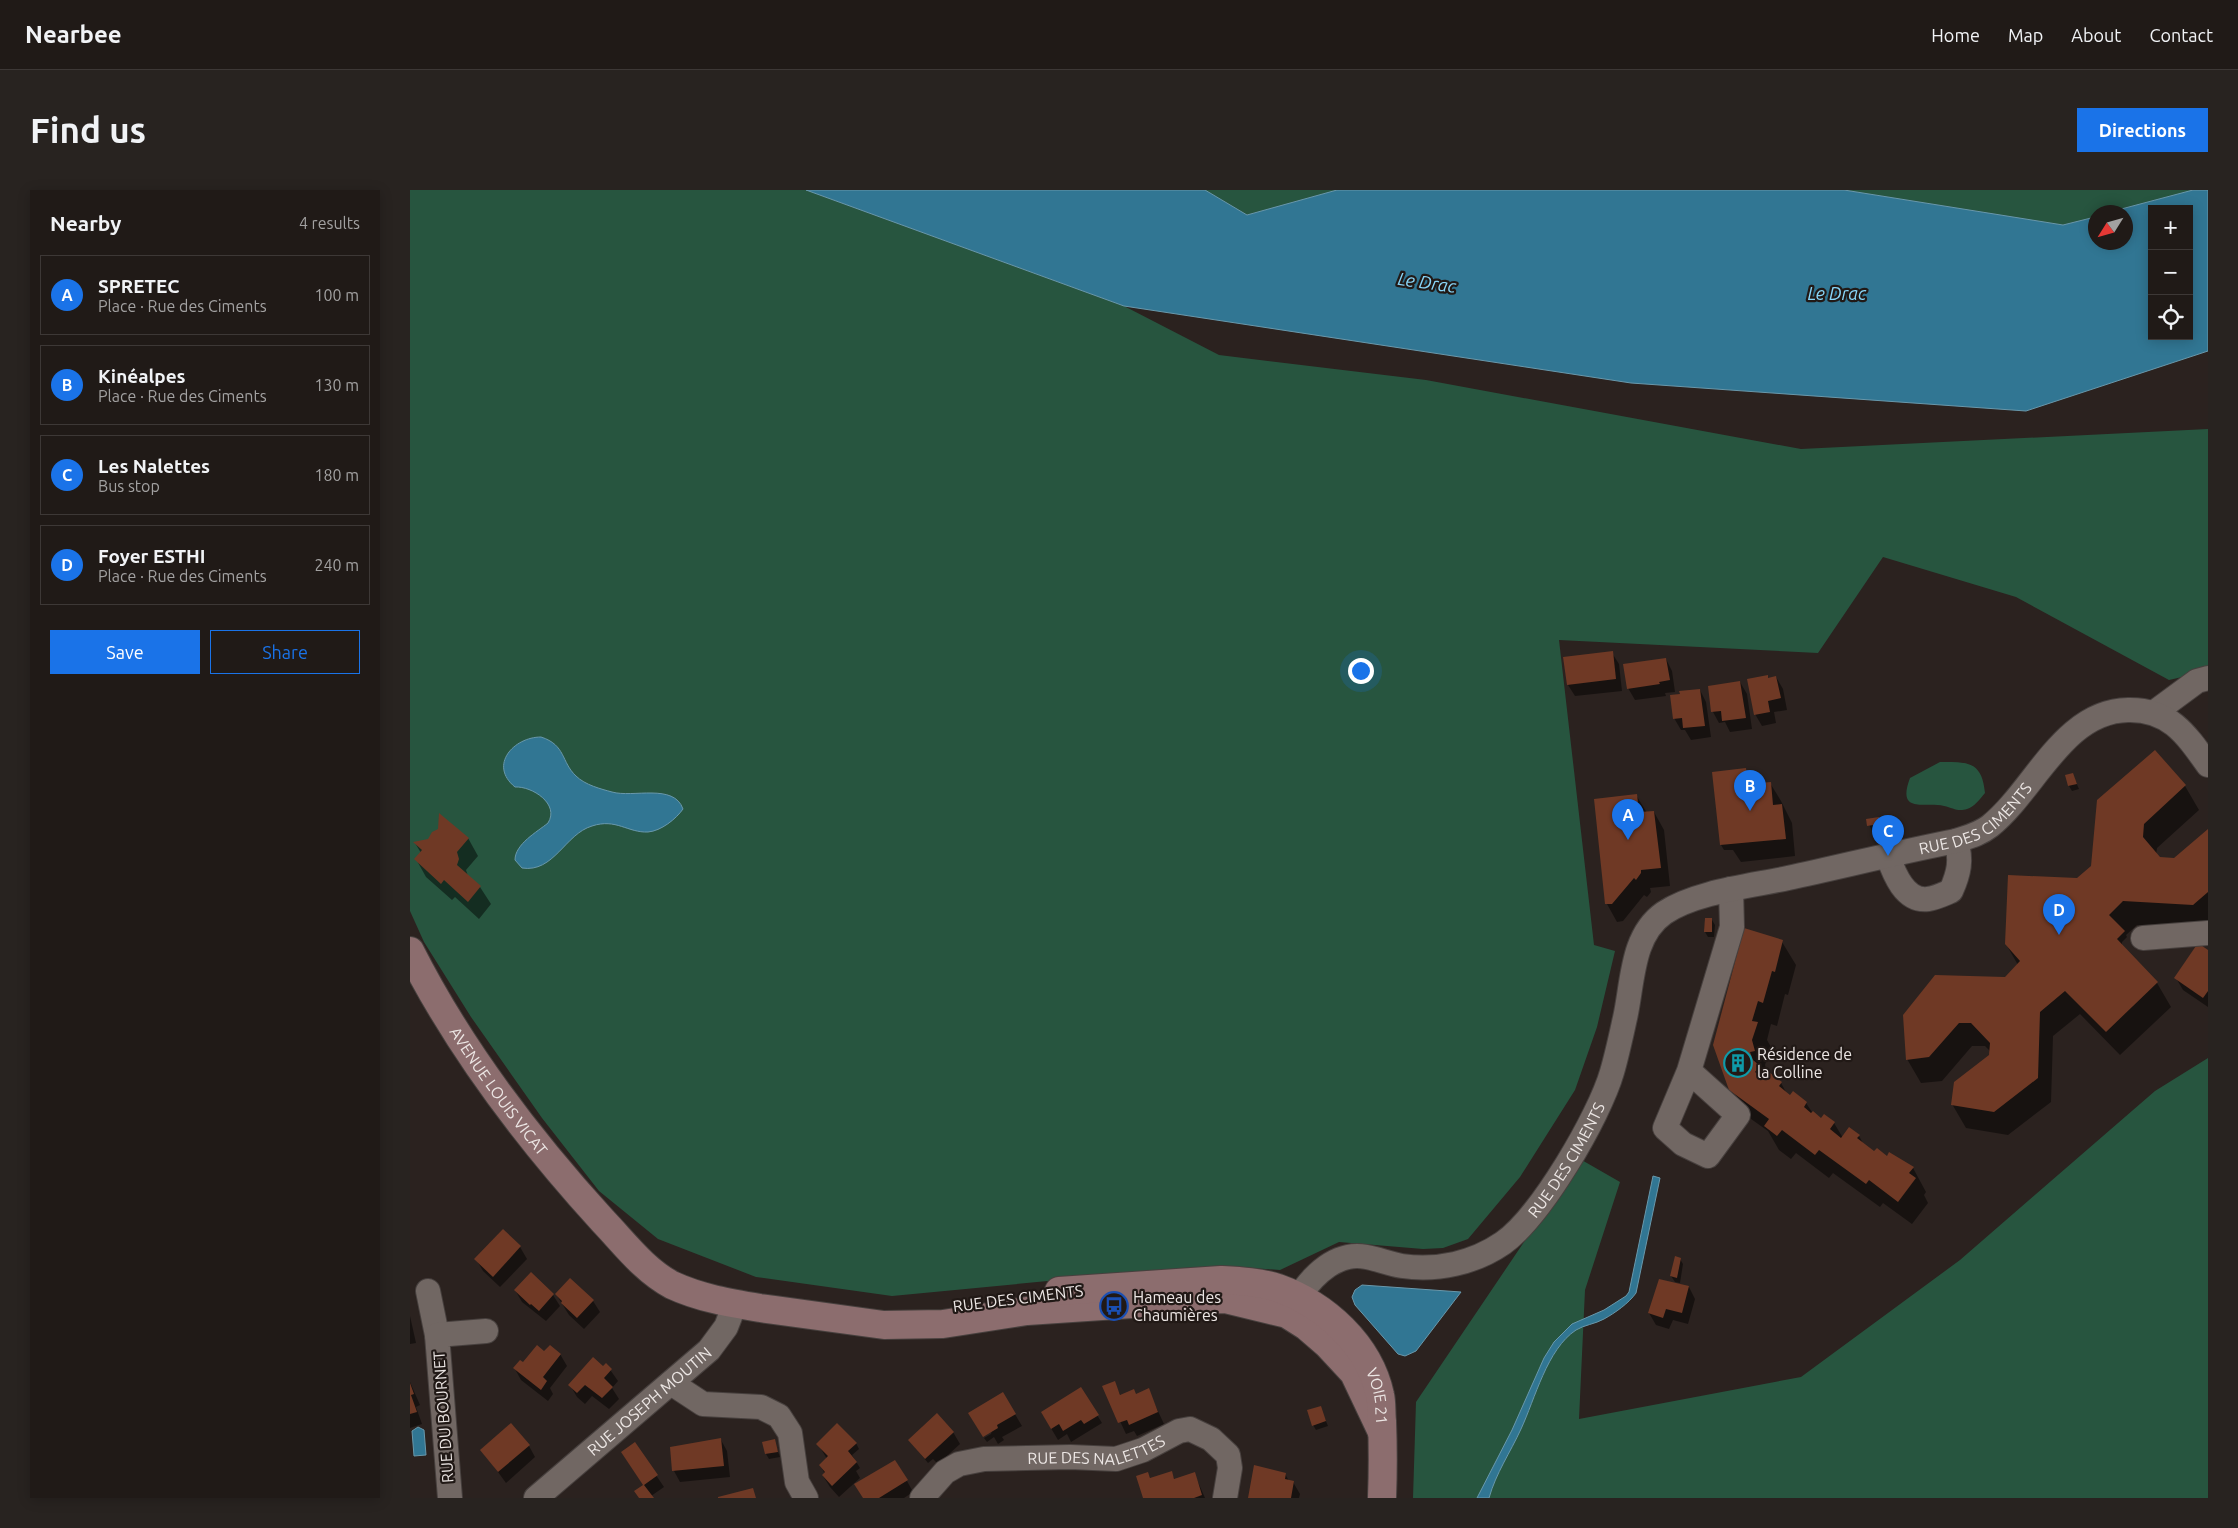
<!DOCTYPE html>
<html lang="en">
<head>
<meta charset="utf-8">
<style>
  body { margin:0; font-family:Ubuntu,sans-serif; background:#282320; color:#f1f3f6 }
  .controls { position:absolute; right:15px; top:15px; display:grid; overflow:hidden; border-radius:0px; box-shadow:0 2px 12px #0003 }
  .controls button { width:45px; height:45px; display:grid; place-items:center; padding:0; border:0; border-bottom:1px solid #3d3836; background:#201a17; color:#f1f3f6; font:25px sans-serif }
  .compass { position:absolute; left:1678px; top:15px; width:45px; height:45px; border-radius:50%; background:#201a17; box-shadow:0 2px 12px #0003; rotate:233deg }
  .you { position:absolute; left:950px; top:480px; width:18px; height:18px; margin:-12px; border:4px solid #fff; border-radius:50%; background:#1a73e8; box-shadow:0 0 0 8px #1a73e833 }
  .badge { display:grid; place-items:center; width:32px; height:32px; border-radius:50%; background:#1a73e8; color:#fff; font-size:16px; font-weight:700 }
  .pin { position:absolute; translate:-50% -41px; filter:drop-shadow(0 1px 2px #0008) }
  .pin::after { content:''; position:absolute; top:26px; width:18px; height:15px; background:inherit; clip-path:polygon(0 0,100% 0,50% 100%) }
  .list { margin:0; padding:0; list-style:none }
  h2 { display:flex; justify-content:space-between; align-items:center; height:65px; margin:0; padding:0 20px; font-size:21px }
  h2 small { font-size:16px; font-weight:400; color:#a2a1a1 }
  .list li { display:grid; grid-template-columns:32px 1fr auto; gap:15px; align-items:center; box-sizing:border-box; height:80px; margin:0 10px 10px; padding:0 10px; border:1px solid #3d3836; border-radius:0px }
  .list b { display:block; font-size:19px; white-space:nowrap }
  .list p { margin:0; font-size:16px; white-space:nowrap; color:#a2a1a1 }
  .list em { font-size:16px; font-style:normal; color:#a2a1a1 }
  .actions { display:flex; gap:10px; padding:15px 20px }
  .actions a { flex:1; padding:11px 0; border:1px solid #1a73e8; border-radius:0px; text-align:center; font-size:18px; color:#1a73e8 }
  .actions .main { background:#1a73e8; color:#fff }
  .icon { flex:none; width:28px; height:28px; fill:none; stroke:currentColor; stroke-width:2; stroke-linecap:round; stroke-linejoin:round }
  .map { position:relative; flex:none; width:1798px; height:1308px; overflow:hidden; border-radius:0px }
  header { display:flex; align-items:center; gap:30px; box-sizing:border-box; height:70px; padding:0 25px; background:#201a17; border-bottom:1px solid #3d3836 }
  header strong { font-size:24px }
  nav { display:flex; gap:28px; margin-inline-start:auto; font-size:18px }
  .intro { display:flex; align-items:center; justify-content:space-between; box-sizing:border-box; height:120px; padding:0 30px }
  h1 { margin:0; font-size:35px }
  .button { padding:12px 22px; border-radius:0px; background:#1a73e8; color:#fff; font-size:18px; font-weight:700 }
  main { display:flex; gap:30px; padding:0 30px }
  aside { flex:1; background:#201a17; border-radius:0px; box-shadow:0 2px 12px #0003 }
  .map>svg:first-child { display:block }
  .green { fill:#27553f }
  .water { fill:#317693; stroke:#6998ab; fill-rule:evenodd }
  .shadow { fill:#0007 }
  .building { fill:#6f3925 }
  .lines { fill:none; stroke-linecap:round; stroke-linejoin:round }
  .street-casing { stroke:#47403e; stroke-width:26 }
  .secondary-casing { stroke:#47403e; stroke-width:30 }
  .street { stroke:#716763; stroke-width:24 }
  .secondary { stroke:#8c6d6e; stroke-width:28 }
  .labels { text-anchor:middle; stroke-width:4.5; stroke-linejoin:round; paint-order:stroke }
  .street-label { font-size:16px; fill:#ece6e4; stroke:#211916 }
  .poi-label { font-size:16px; fill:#ece6e4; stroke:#211916; text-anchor:start }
  .water-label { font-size:18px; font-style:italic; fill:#89d6f8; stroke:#211916 }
</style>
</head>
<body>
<header>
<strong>Nearbee</strong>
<nav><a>Home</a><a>Map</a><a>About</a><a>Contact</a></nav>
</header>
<div class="intro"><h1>Find us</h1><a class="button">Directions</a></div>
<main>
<aside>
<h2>Nearby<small>4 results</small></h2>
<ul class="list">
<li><span class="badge">A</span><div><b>SPRETEC</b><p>Place · Rue des Ciments</p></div><em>100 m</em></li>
<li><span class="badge">B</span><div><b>Kinéalpes</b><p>Place · Rue des Ciments</p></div><em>130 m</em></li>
<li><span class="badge">C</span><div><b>Les Nalettes</b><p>Bus stop</p></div><em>180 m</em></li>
<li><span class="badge">D</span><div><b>Foyer ESTHI</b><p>Place · Rue des Ciments</p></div><em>240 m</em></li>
</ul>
<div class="actions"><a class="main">Save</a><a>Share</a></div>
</aside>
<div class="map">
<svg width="1798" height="1308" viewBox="0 0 1798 1308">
  <rect width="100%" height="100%" fill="#2b221f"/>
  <g class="green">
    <path d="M0,0H396L714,116L809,165L1016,190L1391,259L1798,239V481L1759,490L1606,407L1473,367L1408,463L1149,450L1184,755L1205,761L1187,837L1165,900L1110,987L1058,1049L1033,1058L1013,1059L929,1052L870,1080L815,1076L774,1078L482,1106L346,1087L248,1049L189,1001L132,928L61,827L14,752L0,721Z"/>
    <path d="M795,0H927L837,25Z"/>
    <path d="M1434,0H1784L1700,22H1686L1685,27L1653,35Z"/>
    <path d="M1530,572C1558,572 1572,571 1575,603C1570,609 1564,617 1557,619C1548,622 1543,618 1534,616C1516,611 1486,625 1500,588Z"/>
    <path d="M1798,868V1308H1003L1006,1212L1170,969L1210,992L1175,1100L1169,1229L1391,1187L1550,1070L1745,901Z"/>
  </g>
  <g class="water">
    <path d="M396,0H795L837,25L927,0H1434L1653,35L1685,27L1686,52H1716V22H1700L1783,0H1798V161L1616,221L1221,193L714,116ZM1742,19H1779V146H1742Z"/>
    <path d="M131,547C156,555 151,572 166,586C175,595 191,599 202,602C223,608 264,593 273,619C266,629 251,641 238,642C218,643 206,628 182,636C155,644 144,683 112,678L105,670C105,654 127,642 138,633C150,614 122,596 105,597C78,575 104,547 131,547Z"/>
    <path d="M1243,986L1250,988L1226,1103C1219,1113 1205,1123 1194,1129C1185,1134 1174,1135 1166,1140C1137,1159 1125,1209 1111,1239C1100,1263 1086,1283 1079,1308H1067L1102,1240L1134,1168L1144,1152L1162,1134L1194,1120L1216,1106L1219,1102Z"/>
    <path d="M952,1095L1051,1102L1006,1161L995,1166L988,1164L945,1115L942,1107L945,1100Z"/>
    <path d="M8,1237L14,1240L16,1265L4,1266L2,1241Z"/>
  </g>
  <g class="shadow">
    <path d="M1202,463L1209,474L1212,501L1165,506L1158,495Z"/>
    <path d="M1256,469L1262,481L1265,502L1255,503L1256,506L1225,510L1218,498Z"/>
    <path d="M1357,486L1359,489L1366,487L1373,499L1377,520L1364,522L1366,533L1352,536L1345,524Z"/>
    <path d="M1330,492L1337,504L1342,539L1320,542L1315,532L1309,533L1303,522Z"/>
    <path d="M1290,500L1296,512L1301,547L1281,550L1275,540H1271L1264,528Z"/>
    <path d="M1745,561L1775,596L1789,620L1747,658L1746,665L1749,669H1765L1798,640V737L1727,735L1716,745L1717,747L1712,752V756L1747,793L1761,817L1710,865L1670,824L1643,846L1641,912L1598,945L1556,938L1542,914L1581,866V862L1575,856H1562L1532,891L1511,893L1497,869L1595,788L1608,775L1596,754L1682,676Z"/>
    <path d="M1335,579L1344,595L1360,593L1371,611L1382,633L1385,666L1331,672L1323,660H1314L1311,655L1304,583Z"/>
    <path d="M1663,585L1669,599L1662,601L1659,596Z"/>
    <path d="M1226,605L1237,623L1244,622L1254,640L1260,696L1240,698L1241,702L1237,707L1234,705L1213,731L1207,732L1197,714Z"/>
    <path d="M1468,628L1472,639L1462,641L1457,630Z"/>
    <path d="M58,648L68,666L56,680L58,686L70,697L81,714L69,729L45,707L42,710L16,687L6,669L11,663L5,653Z"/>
    <path d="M1302,730L1305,735L1304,747H1298L1295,742Z"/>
    <path d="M1372,752L1386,775L1378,805L1375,804L1367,836L1361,834L1357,850L1361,857L1355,875L1358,885L1371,893L1377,904L1396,913L1402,922L1411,930L1424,933L1433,948L1449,946L1454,955L1464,963L1503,978L1516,1002L1514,1005L1518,1013L1502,1034L1473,1013L1470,1017L1423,983L1419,988L1386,963L1381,969L1369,960L1358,941L1334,924L1320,899L1304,855Z"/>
    <path d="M1798,762V817L1773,800L1766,788Z"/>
    <path d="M110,1057L117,1069L90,1097L73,1081L66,1069Z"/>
    <path d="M1270,1069L1273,1074L1270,1093L1265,1092L1261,1086Z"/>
    <path d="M1250,1090L1279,1097L1285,1109L1278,1134L1263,1130L1259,1139L1246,1135L1239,1123Z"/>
    <path d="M105,1100L143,1105L150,1116L136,1131L112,1112Z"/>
    <path d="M146,1104L183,1111L190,1122L174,1139L159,1125Z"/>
    <path d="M0,1126L6,1153L0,1154Z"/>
    <path d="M135,1163L150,1164L157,1176L140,1198L143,1204L138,1211L111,1190L105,1179Z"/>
    <path d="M196,1174L208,1191L202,1198L209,1209L199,1219L182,1206L175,1214L167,1207L160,1195L193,1178Z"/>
    <path d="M0,1192L10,1215L6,1217L12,1234L0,1238Z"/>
    <path d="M704,1193L711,1206L726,1205L738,1200L754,1234L727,1246L724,1241L716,1244L694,1197Z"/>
    <path d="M671,1199L692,1233L661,1252L657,1244L648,1250L632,1223Z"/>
    <path d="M593,1204L612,1236L592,1247L594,1250L588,1254L584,1247L577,1252L574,1248L581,1244Z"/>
    <path d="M910,1217L918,1236L906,1240L903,1235Z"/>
    <path d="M543,1242L550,1254L528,1274L523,1269L518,1273L499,1250Z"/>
    <path d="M311,1250L317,1261L320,1287L270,1292L264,1281Z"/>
    <path d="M364,1251L370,1267L359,1269L356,1264Z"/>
    <path d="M446,1253L449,1259L442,1265L450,1278L446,1281L450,1288L429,1307L420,1297L413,1286L415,1284L410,1275L417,1269L408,1254Z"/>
    <path d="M225,1254L254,1297L241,1306L242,1308H230L234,1296L212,1263Z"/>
    <path d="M119,1256L125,1267L96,1293L72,1260Z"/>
    <path d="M761,1283L765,1290L784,1283L795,1308H735L738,1284L741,1289Z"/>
    <path d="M875,1284L879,1291L883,1292L890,1304L889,1308H839Z"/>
    <path d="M497,1291L503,1302L494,1308H453Z"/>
  </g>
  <g class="building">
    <path d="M1203,461L1206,489L1157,495L1153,467Z"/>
    <path d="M1256,468L1260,490L1249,492L1250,494L1217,499L1213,474Z"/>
    <path d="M1358,485V488L1366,486L1371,508L1358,511L1360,522L1344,525L1337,489Z"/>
    <path d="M1330,491L1336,528L1312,531L1311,521L1301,522L1298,496Z"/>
    <path d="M1290,499L1295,536L1273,538L1272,528L1263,529L1260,505L1270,504L1269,501Z"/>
    <path d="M1745,560L1776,595L1734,634L1733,647L1750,667L1764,668L1798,639V702L1783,715L1713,711L1699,725L1715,741L1707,749L1748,792L1696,842L1655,801L1630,822L1628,888L1584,922L1541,915L1544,892L1579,865L1580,853L1561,833H1549L1519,867L1496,870L1493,825L1525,785L1595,787L1610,771L1595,754L1598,685L1667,688L1681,676L1687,610Z"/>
    <path d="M1336,578L1338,594L1361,592L1363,615L1372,614L1376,649L1310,655L1302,582Z"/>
    <path d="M1663,583L1667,594L1658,596L1655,585Z"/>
    <path d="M1227,604L1229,622L1244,621L1251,678L1231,680V683L1226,690L1224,688L1202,714H1195L1184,609Z"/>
    <path d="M29,623L59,648L47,662L49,669L47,675L71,696L58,712L34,690L31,694L4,669L12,660L3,652L18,649L22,642L28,639Z"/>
    <path d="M1469,627L1470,634L1457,636L1456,629Z"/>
    <path d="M1295,728H1302V742H1294Z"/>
    <path d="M1334,738L1373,750L1365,782L1362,781L1353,813L1348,811L1342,831L1348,832L1342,850L1345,861L1340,862L1343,870L1350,876L1345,882L1354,889L1359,882L1372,892L1369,896L1380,905L1383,901L1397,912L1394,917L1401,923L1403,921L1411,928L1414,924L1425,932L1420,939L1431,948L1439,937L1450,945L1447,948L1464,961L1467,958L1477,966L1479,962L1504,977L1499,983L1506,988L1488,1012L1459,990L1456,994L1409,960L1405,965L1372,940L1367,946L1354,936L1359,929L1319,900L1303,855Z"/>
    <path d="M1788,753L1798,760V801L1793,808L1764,788Z"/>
    <path d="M93,1039L111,1056L83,1087L64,1069Z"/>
    <path d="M1265,1066L1271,1068L1267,1088L1260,1086Z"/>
    <path d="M121,1082L144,1104L129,1121L121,1114L120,1115L104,1100Z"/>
    <path d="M160,1088L184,1110L167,1128L151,1113L152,1111L145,1104Z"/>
    <path d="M1249,1089L1279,1096L1272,1123L1256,1119L1253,1128L1238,1123Z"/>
    <path d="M127,1155L134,1161L140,1155L151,1164L133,1187L137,1191L131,1200L103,1178L110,1170L113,1172Z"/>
    <path d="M183,1167L193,1176L196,1173L202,1179L194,1188L203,1197L192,1208L175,1195L167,1203L158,1195Z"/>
    <path d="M705,1191L710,1205L724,1199L726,1204L739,1198L748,1222L719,1235L717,1230L708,1233L692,1196Z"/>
    <path d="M0,1193L4,1204L1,1205L7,1222L0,1224Z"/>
    <path d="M671,1197L689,1225L674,1234L671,1230L653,1241L649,1234L641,1239L631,1222Z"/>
    <path d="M593,1202L606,1224L587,1235L588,1238L573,1247L558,1223Z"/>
    <path d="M911,1216L916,1231L902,1236L897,1220Z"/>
    <path d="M527,1223L544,1242L515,1269L498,1250Z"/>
    <path d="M101,1233L120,1255L88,1282L70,1260Z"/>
    <path d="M427,1233L447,1253L438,1261L447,1272L422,1296L412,1285L415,1282L409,1275L418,1266L406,1254Z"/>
    <path d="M311,1248L314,1276L262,1281L260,1257Z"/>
    <path d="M365,1249L368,1262L355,1264L352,1252Z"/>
    <path d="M225,1252L248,1285L234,1295L244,1308H229L224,1301L233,1295L211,1262Z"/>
    <path d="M485,1270L498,1290L469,1308H453L444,1294Z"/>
    <path d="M844,1275L876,1283L875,1289L884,1291L881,1308H838Z"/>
    <path d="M762,1281L764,1289L785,1282L792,1305L784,1308H733L726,1286L738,1282L740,1288Z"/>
    <path d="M343,1298L346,1308H308V1307Z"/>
  </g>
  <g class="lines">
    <defs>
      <g id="street">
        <path d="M1745,522L1787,491L1798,488"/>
        <path d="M1478,666C1484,684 1495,712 1518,709C1526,708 1534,704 1541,701C1549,683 1552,670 1546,651"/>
        <path d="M1733,748L1798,743"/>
        <path d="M1279,881L1328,925L1298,966L1273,954L1255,938L1279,881L1322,737L1321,699"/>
        <path d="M18,1101L27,1145"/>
        <path id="s1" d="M878,1122C892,1101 910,1073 938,1067C957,1063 973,1073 992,1076C1028,1081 1064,1073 1093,1053C1131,1026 1189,927 1202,882C1207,865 1211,846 1215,828C1223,793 1221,746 1254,723C1285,702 1341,696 1378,688C1434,676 1489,662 1546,651C1558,647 1570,644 1580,636C1625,600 1653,521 1718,520C1759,519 1776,544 1798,575"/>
        <path d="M261,1193L293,1214L351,1217L369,1226L380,1243L387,1292L396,1308"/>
        <path d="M40,1308L27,1145L76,1141"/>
        <path id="s2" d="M126,1308L299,1160L316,1137L325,1114"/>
        <path id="s3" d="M512,1308L535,1282L549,1274L574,1269L660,1267L706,1269L733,1260L769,1241L780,1239L801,1249L818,1265L820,1278L815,1308"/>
      </g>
      <g id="secondary">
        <path id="s4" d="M0,761C49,858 120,951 193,1031C215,1054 234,1080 262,1095C290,1108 320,1113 350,1118C391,1124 432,1129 474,1135L533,1134L617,1121L782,1110L815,1109L877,1124L896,1136L918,1155L944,1183L972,1242"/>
        <path id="s5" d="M649,1101L811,1090C830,1091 850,1092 868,1098C915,1115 959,1154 970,1205C972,1213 971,1223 972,1231C973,1257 973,1282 972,1308"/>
      </g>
    </defs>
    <use href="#street" class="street-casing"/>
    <use href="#secondary" class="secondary-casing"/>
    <use href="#street" class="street"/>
    <use href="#secondary" class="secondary"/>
  </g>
  <defs>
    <symbol id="building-ring" viewBox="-11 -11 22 22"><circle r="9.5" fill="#211916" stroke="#0f9aa8" stroke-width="1.5"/><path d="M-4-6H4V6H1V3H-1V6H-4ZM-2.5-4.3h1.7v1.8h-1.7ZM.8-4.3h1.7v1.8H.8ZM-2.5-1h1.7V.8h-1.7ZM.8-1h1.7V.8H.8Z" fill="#0f9aa8"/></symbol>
    <symbol id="bus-ring" viewBox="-11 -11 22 22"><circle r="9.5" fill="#211916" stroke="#1a4fb4" stroke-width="1.5"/><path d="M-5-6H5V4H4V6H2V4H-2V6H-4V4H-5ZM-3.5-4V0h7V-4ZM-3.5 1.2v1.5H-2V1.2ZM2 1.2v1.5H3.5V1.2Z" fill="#1a4fb4"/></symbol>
  </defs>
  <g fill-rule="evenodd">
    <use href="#building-ring" x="1312" y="857" width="32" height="32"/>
    <use href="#bus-ring" x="688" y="1100" width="32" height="32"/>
  </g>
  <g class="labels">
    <g class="street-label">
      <text dy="6" stroke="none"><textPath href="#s1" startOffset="950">RUE DES CIMENTS</textPath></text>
      <text dy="6" stroke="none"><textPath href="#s4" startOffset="166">AVENUE LOUIS VICAT</textPath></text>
      <text dy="6" stroke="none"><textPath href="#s1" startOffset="350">RUE DES CIMENTS</textPath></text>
      <text transform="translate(608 1108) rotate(-7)" y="6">RUE DES CIMENTS</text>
      <text dy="6" stroke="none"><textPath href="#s5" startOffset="375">VOIE 21</textPath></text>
      <text dy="6" stroke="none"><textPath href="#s2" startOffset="149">RUE JOSEPH MOUTIN</textPath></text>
      <text transform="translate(33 1227) rotate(-94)" y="6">RUE DU BOURNET</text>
      <text dy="6" stroke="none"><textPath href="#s3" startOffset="190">RUE DES NALETTES</textPath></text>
    </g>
    <g class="poi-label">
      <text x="1347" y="870">Résidence de<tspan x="1347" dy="18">la Colline</tspan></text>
      <text x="723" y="1113">Hameau des<tspan x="723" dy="18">Chaumières</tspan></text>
    </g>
    <g class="water-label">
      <text transform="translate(1017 93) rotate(8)" y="6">Le Drac</text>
      <text x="1427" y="110">Le Drac</text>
    </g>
  </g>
</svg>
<div class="controls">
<button>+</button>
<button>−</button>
<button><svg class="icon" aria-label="locate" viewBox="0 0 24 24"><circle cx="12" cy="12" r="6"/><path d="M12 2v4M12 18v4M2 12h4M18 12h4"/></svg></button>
</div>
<svg class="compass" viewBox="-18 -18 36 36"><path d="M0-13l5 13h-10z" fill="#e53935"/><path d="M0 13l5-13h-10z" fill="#a2a1a1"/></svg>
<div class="you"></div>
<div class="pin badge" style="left:1218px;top:650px">A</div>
<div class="pin badge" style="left:1340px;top:621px">B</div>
<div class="pin badge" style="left:1478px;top:666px">C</div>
<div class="pin badge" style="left:1649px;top:745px">D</div>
</div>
</main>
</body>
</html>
